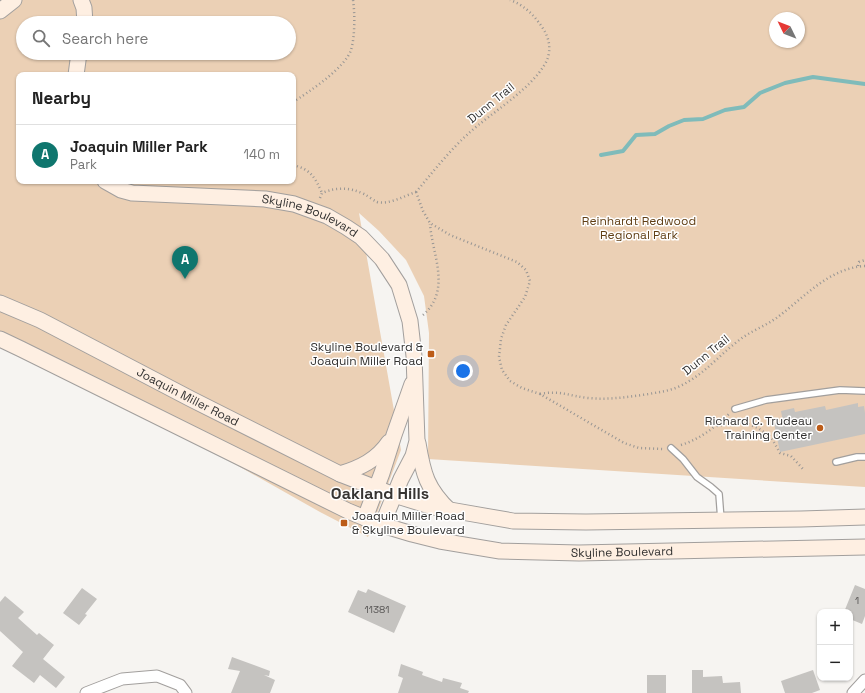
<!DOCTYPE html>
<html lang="en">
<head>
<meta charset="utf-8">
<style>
  body { margin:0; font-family:"Space Grotesk",sans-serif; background:#f6f6f6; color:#222 }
  .controls { position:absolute; right:12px; bottom:12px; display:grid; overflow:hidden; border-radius:8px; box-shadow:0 1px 3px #0004 }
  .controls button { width:36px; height:36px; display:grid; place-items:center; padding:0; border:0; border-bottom:1px solid #e0e0e0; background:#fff; color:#222; font:20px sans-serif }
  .compass { position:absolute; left:769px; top:12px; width:36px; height:36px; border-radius:50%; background:#fff; box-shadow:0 1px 3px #0004; rotate:313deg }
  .you { position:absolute; left:463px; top:371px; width:14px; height:14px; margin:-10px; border:3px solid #fff; border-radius:50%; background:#1a73e8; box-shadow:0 0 0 6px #1a73e833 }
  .badge { display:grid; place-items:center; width:26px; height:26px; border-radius:50%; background:#0f766e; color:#fff; font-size:13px; font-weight:700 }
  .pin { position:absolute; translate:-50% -33px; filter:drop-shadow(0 1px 2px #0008) }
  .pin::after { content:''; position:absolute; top:21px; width:14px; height:12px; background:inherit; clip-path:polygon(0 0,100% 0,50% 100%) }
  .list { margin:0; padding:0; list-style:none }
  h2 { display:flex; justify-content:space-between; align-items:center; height:52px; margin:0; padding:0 16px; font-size:17px }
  h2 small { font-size:13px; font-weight:400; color:#767676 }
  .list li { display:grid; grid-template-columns:26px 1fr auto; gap:12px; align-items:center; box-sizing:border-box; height:60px; padding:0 16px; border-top:1px solid #e0e0e0 }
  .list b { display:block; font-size:15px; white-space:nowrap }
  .list p { margin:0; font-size:13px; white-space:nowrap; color:#767676 }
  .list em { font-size:13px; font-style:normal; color:#767676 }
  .icon { flex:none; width:22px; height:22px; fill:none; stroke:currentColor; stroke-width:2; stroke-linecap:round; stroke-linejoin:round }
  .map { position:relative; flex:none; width:865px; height:693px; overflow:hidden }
  .search { position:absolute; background:#fff; box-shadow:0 1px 3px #0004; left:16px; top:16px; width:280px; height:44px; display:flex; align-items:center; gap:10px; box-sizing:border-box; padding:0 14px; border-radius:22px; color:#767676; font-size:15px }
  .panel { position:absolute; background:#fff; box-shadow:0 1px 3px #0004; left:16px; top:72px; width:280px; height:112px; border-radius:8px }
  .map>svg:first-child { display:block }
  .green { fill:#ebd0b5; fill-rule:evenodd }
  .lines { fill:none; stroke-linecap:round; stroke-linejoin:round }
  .stream { stroke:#7fbbba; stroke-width:4 }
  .building { fill:#c5c3c0 }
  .lane-casing { stroke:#a29f9d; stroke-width:8 }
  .street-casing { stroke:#a29f9d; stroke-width:13 }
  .secondary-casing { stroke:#a29f9d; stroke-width:17 }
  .path { stroke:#989694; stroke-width:2.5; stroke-dasharray:1 3; stroke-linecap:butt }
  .lane { stroke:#fff; stroke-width:5.5 }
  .street { stroke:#fff; stroke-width:11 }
  .secondary { stroke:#feefe2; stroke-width:15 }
  .poi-dot { fill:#bc5c19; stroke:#fff; stroke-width:1.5 }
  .labels { text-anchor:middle; stroke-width:3; stroke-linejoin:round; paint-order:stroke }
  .number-label { font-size:10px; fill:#585655 }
  .street-label { font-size:12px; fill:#333231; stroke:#fff }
  .park-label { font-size:12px; fill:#603e14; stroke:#fff }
  .poi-label { font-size:12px; fill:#333231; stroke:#fff; text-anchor:end }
  .district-label { font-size:16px; font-weight:bold; fill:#363432; stroke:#fff }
</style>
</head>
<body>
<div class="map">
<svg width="865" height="693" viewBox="0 0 865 693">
  <rect width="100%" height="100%" fill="#f6f4f1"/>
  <path class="green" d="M0,0H865V487L428,459L429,333L424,296L406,260L379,231L359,213L401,450L368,537L320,512L169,427L0,346ZM775,18H799V42H775ZM23,23H289V53H23ZM19,75H293V181H19Z"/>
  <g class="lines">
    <path class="stream" d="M601,155L623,151L636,135L655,134L669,126L684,120L703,119L725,110L744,107L760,93L785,83L813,77L865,84"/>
  </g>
  <g class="building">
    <path d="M858,403V407L864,406L865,413V434L780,452L774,423L783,422L781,411L794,408L795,412L825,406L826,410Z"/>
    <path d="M855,585L865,589V616L862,624L850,619V612H844Z"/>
    <path d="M82,588L97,599L85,614L87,615L79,625L63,613Z"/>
    <path d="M368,589L406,606L394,633L348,612L358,590L366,593Z"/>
    <path d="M5,596L24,612L18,618L37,635L39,633L54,645L43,659L65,677L56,688L40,675L34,683L12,666L23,652L0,631V602Z"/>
    <path d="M232,657L270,671L269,676L264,675L275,680L270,693H231L240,671L228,669Z"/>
    <path d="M401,664L423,672L422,675L442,682L443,678L462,683L460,688L469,691L468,693H398L403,678L398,676Z"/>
    <path d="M692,670H703V677L722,676L723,683L740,682L741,693H692Z"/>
    <path d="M813,670L820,690L812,693H785L781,681Z"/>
    <rect x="647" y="675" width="19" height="18"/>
  </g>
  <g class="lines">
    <defs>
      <g id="lane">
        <path d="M735,409L766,400L840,390L865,391"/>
        <path d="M671,448L683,459L697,477L711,487L719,494L721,520"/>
        <path d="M836,462L857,457H865"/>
      </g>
      <g id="street">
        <path d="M86,693L122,679L157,676L180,685L186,693"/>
        <path d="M853,693L865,680"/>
      </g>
      <g id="secondary">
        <path d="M81,0L84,8L85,23"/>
        <path d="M0,11L14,0"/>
        <path d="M76,75L79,53"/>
        <path id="s1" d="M105,181L121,190L132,193L265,199L294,204L327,216L346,227L361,237L382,259L399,285L410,321L414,356L417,441L413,456L401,479L382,525"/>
        <path id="s2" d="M0,303L40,320L191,399L340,474L394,495L433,507L513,521L586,522L801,519L865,517"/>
        <path id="s3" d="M0,339L21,349L348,511L382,525L412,534L440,541L500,551L579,553L865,547"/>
        <path d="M418,443C423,474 427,489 450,511"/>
        <path d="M340,474C360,468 377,460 389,442"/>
        <path d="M365,518L382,473L394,435L412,384"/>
      </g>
    </defs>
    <use href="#lane" class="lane-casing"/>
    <use href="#street" class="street-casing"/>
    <use href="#secondary" class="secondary-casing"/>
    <g class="path">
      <path d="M293,102C309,92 345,68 351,50C355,37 355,13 353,0"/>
      <path d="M293,165C310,169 315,177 322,193"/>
      <path d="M416,192L423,211L430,223L450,235L517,262L526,270L530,281L525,297L506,325L501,339L499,357L502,370L510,381L522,388L540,394L624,443L639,448L663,449"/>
      <path d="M416,192C432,173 450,150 469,133C491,113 530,90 545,64C552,52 550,38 542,27C534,15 524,5 510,0"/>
      <path d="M320,198L322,193C337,187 349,187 364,194C368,196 373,200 377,202C389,205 404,196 416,192"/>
      <path d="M858,266L859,262L865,260"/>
      <path d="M423,315C452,290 432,254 430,224"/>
      <path d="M540,394C559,390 570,396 588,398C609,400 628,397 649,394C659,392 669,391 678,387C704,375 717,357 738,341C749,332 763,327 775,319C803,299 828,268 865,266"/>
      <path d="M717,426L736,422L748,424L758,428L771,437L780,453L791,456L803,469"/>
      <path d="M681,445C700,439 714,428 729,414"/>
    </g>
    <use href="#lane" class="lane"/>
    <use href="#street" class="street"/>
    <use href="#secondary" class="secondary"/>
  </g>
  <g class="poi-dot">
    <rect x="427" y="350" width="8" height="8" rx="2"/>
    <circle cx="820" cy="428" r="4"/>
    <rect x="340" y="519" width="8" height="8" rx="2"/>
  </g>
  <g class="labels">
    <g class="number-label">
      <text x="857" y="604">1</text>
      <text x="377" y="613">11381</text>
    </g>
    <g class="street-label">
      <text transform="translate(491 103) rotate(-39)" y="4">Dunn Trail</text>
      <text dy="4" stroke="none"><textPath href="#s1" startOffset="211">Skyline Boulevard</textPath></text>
      <text transform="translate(706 355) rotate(-39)" y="4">Dunn Trail</text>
      <text dy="4" stroke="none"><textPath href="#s2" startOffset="210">Joaquin Miller Road</textPath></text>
      <text dy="4" stroke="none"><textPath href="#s3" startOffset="668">Skyline Boulevard</textPath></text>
    </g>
    <g class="park-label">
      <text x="639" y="225">Reinhardt Redwood<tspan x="639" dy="14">Regional Park</tspan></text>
    </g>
    <g class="poi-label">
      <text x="423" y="351">Skyline Boulevard &amp;<tspan x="423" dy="14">Joaquin Miller Road</tspan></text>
      <text x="812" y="425">Richard C. Trudeau<tspan x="812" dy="14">Training Center</tspan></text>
      <text x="352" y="520" text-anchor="start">Joaquin Miller Road<tspan x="352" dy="14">&amp; Skyline Boulevard</tspan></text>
    </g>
    <g class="district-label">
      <text x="380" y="499">Oakland Hills</text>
    </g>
  </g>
</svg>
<div class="controls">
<button>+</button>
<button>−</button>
</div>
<svg class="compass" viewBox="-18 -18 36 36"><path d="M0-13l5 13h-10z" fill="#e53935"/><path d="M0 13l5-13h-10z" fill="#767676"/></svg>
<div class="you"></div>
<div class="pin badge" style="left:185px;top:279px">A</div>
<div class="search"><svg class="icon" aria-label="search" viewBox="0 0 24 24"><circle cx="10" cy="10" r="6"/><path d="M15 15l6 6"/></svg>Search here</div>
<section class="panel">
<h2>Nearby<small></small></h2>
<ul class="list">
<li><span class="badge">A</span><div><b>Joaquin Miller Park</b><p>Park</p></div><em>140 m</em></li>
</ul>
</section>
</div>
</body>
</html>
